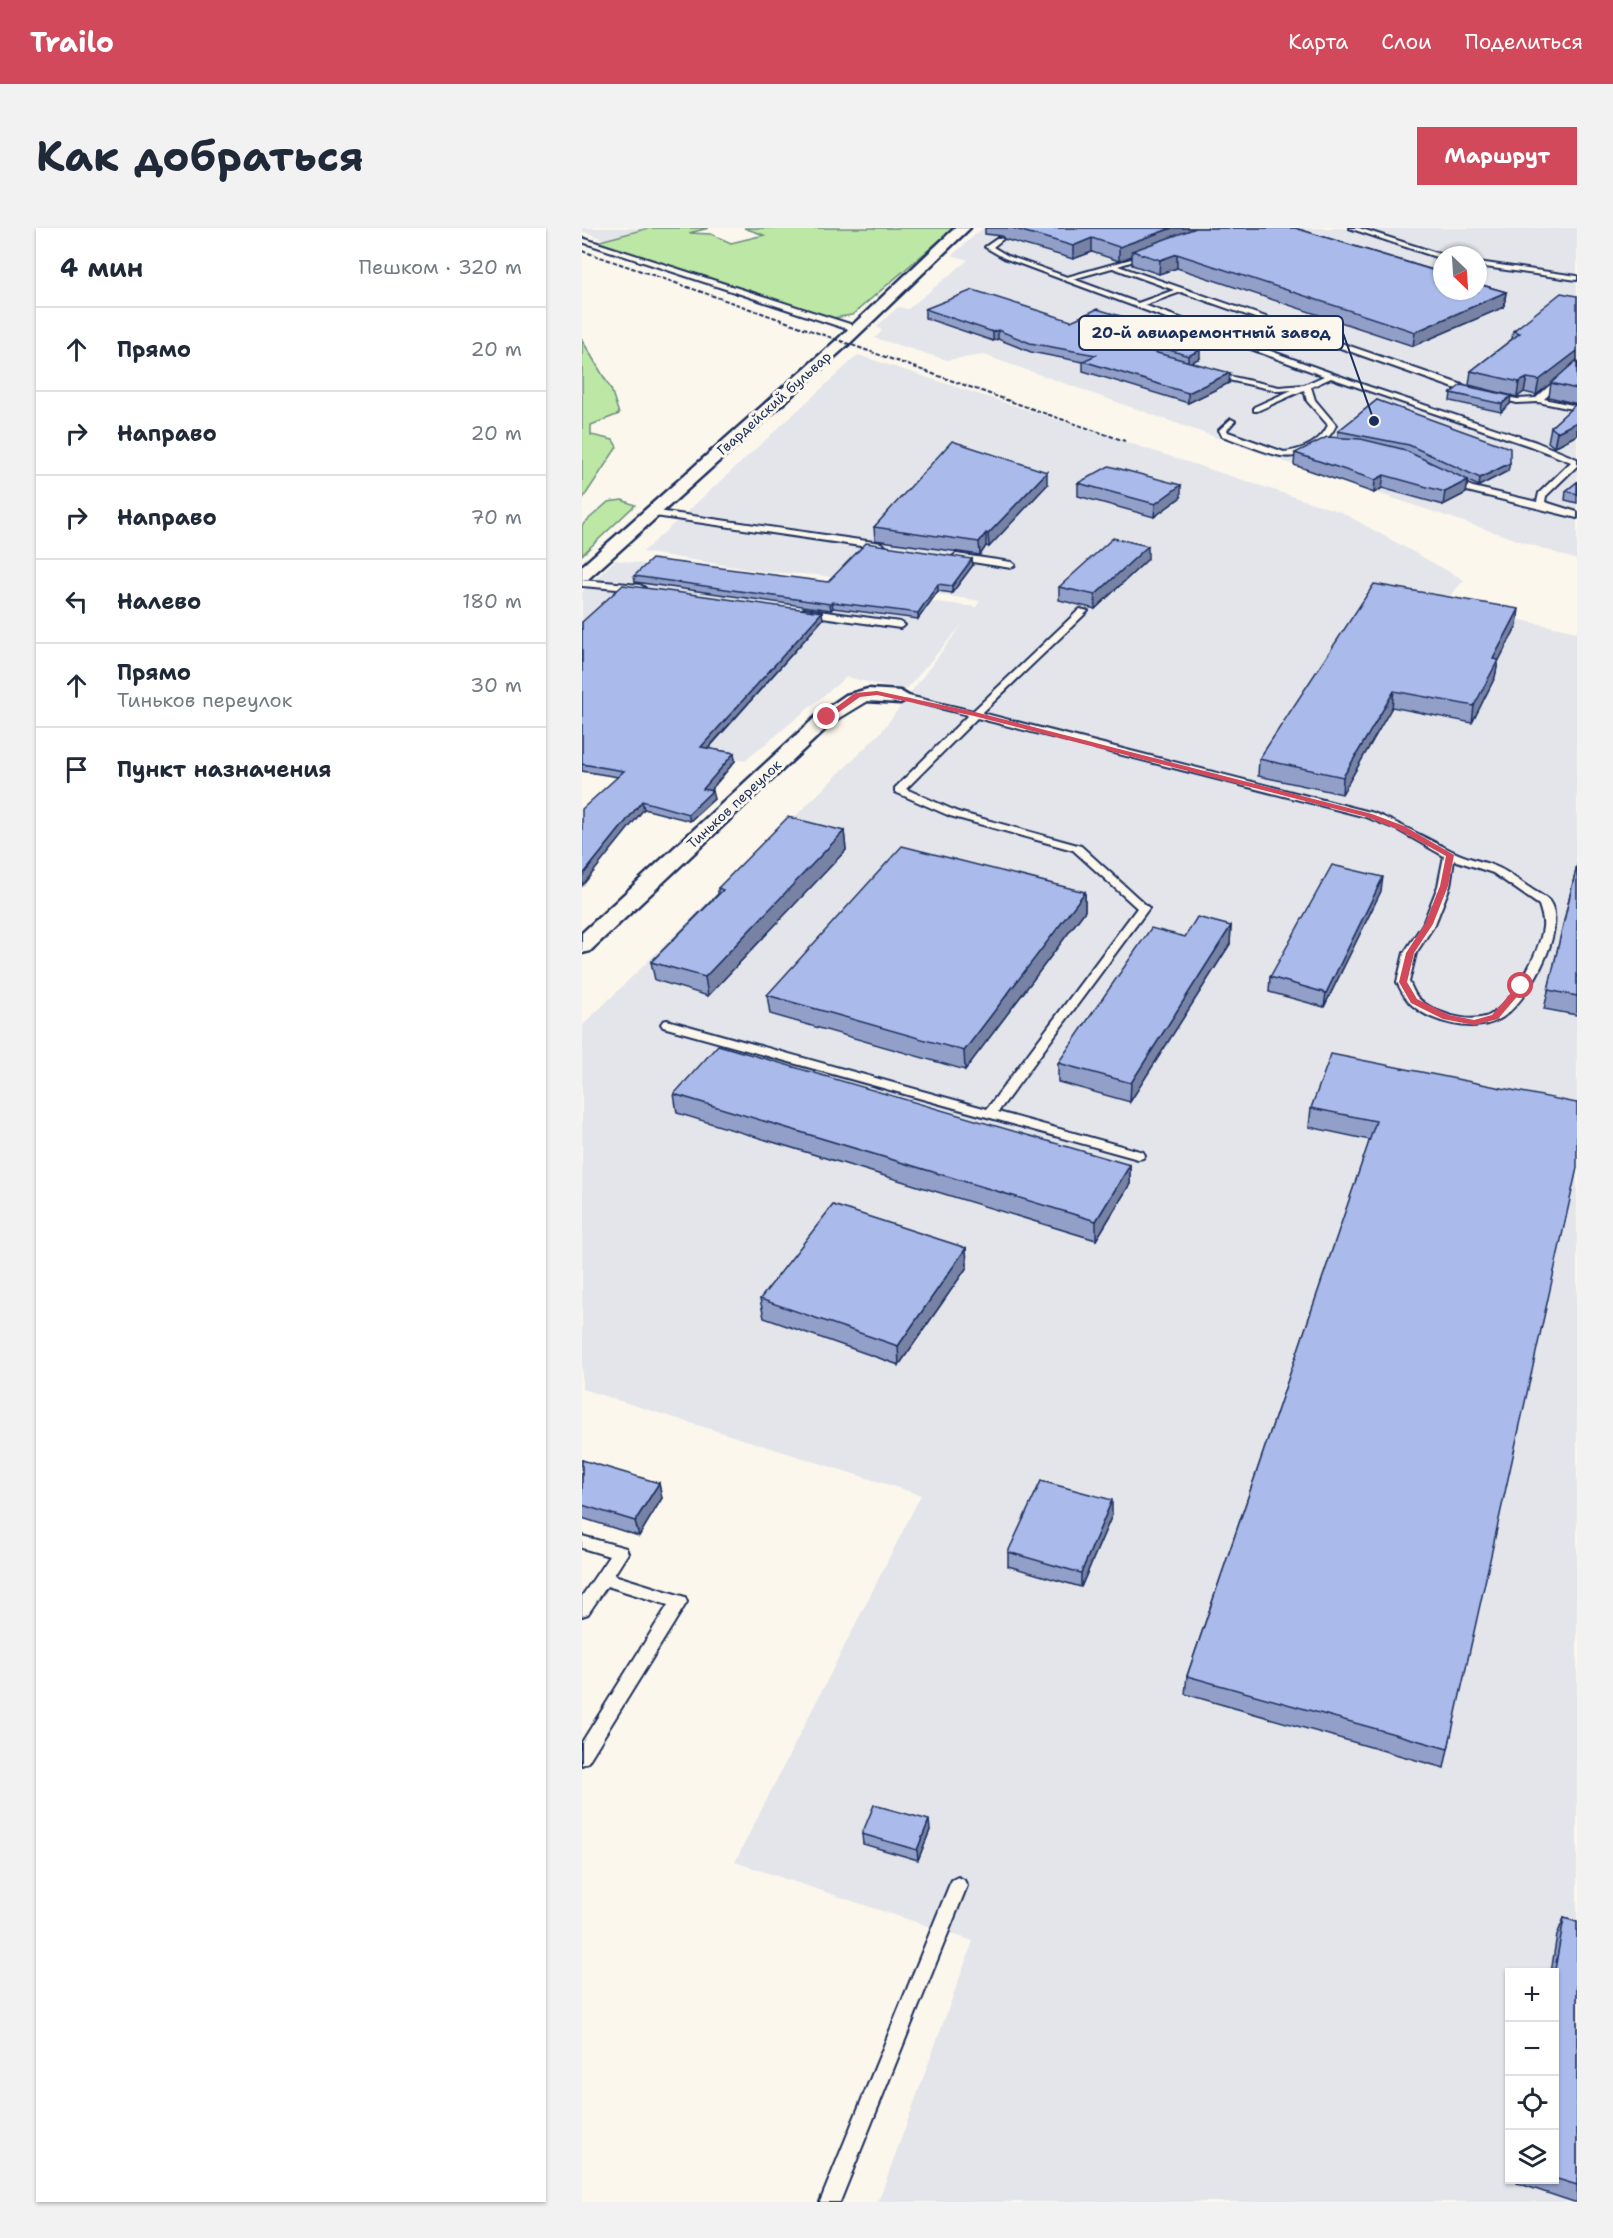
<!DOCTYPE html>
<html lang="ru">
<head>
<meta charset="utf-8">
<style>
  body { margin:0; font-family:"Shantell Sans",sans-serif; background:#f2f2f3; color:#1f2937 }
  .controls { position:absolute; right:18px; bottom:18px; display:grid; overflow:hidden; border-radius:0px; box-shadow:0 2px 4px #0004 }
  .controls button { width:54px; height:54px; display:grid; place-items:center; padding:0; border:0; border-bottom:2px solid #e0e1e3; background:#fff; color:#1f2937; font:30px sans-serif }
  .compass { position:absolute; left:851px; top:18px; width:54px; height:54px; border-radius:50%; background:#fff; box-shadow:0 2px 4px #0004; rotate:155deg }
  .stop { position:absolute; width:18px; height:18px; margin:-14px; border:4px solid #d1495b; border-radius:50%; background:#fff }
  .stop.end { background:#d1495b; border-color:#fff; box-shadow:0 2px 6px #0008 }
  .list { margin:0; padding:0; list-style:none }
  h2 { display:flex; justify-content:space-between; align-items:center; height:78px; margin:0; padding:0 24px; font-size:26px }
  h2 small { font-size:20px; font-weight:400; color:#747a83 }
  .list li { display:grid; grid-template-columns:39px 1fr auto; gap:18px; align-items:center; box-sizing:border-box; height:84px; padding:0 24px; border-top:2px solid #e0e1e3 }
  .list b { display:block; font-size:22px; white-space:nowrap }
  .list p { margin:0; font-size:20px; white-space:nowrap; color:#747a83 }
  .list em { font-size:20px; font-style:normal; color:#747a83 }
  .icon { flex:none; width:33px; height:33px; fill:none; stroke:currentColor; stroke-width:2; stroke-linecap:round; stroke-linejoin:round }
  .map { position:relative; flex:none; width:995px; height:1974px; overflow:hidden; border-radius:0px }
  header { display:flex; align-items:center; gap:36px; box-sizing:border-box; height:84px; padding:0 30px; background:#d1495b; color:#fff }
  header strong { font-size:28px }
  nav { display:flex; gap:33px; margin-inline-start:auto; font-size:21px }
  .intro { display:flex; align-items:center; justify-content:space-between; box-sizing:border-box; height:144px; padding:0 36px }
  h1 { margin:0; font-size:42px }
  .button { padding:15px 27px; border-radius:0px; background:#d1495b; color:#fff; font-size:21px; font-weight:700 }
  main { display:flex; gap:36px; padding:0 36px }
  aside { flex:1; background:#fff; border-radius:0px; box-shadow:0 2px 4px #0004 }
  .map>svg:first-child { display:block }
  .built { fill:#e3e5eb; fill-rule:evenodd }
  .green { fill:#bce7a4; stroke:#6c8b81; stroke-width:1.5 }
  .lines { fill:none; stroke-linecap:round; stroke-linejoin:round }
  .lane-casing { stroke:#1b2f5e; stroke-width:4 }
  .street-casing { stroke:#1b2f5e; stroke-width:5 }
  .lane { fill:#fbf7ec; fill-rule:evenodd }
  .street { fill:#fbf7ec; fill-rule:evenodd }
  .rail { stroke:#1b2f5e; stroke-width:2; stroke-dasharray:4.5 2; stroke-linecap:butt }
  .wall { fill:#92a0c9; stroke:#1b2f5e; stroke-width:1.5 }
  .shaded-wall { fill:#7782a4; stroke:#1b2f5e; stroke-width:1.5 }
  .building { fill:#aabaea; stroke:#1b2f5e; stroke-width:1.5 }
  .route { fill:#d1495b }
  .labels { text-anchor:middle; stroke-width:6; stroke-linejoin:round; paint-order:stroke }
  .far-street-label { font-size:14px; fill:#1b2f5e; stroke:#fbf7ec }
  .leader { fill:none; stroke:#1b2f5e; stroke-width:2 }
  .callout-dot { fill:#1b2f5e; stroke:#fbf7ec; stroke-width:2 }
  .callout { fill:#fbf7ec; stroke:#1b2f5e; stroke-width:2 }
  .callout-label { font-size:16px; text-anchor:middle; font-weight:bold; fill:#1b2f5e }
</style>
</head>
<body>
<header>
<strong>Trailo</strong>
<nav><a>Карта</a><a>Слои</a><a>Поделиться</a></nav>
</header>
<div class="intro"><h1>Как добраться</h1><a class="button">Маршрут</a></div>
<main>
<aside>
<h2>4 мин<small>Пешком · 320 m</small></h2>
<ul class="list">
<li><svg class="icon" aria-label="ahead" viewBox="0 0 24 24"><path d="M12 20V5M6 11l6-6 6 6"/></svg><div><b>Прямо</b></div><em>20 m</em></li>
<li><svg class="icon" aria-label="right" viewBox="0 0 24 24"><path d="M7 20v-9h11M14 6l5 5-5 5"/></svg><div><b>Направо</b></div><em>20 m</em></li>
<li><svg class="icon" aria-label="right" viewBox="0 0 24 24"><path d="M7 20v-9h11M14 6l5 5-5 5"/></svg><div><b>Направо</b></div><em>70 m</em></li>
<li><svg class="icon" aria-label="left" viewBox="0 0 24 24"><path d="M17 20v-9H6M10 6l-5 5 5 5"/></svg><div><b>Налево</b></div><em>180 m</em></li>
<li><svg class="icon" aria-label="ahead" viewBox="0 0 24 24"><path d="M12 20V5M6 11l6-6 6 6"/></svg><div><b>Прямо</b><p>Тиньков переулок</p></div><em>30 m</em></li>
<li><svg class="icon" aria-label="arrive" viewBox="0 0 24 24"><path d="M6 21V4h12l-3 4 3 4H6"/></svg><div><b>Пункт назначения</b></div></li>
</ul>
</aside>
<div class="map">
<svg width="995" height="1974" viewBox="0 0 995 1974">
  <rect width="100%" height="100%" fill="#fbf7ec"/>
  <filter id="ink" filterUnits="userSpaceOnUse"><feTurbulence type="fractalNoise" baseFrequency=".0167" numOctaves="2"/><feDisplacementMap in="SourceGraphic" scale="12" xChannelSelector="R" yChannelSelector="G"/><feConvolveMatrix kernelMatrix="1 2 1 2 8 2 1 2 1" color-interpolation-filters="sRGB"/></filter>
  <g filter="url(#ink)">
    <g class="built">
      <path d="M0,0H67L24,12L0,3Z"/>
      <path d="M401,0H995V332L712,237L402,127L365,132L293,110L300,103L295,98L316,79L326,81L386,32L370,27ZM860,27H896V63H860Z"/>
      <path d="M276,127L759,284L882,352L862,375L995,404V1974H296L391,1713L153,1634L339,1267L0,1161V798L299,504L383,393L323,463L264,449L163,533L0,506V364L33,332L394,379L398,373L235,347L184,344L61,324ZM927,1744H972V1952H927Z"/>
    </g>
    <g class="green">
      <path d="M67,0H127L107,5L129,6L149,15L182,7L162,0H372L270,87L251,90L14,14Z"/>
      <path d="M0,112L29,161L37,186L9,197V207L31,212L35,219L0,272Z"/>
      <path d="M40,272L53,277L0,327V297L26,274Z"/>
    </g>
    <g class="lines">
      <defs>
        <g id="lane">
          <path d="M767,0H777L861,27L860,31Z"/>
          <path d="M0,10L277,99L278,101L271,103L0,14Z"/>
          <path d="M416,10L421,11L411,19L426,28L485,49L567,26V28L536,38L895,162V166H889L599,64L562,77L788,159L954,214L995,231V238L964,268L963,274L995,284V290L885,263L864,252L868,250L891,259L955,274L957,265L989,234L948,218L749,150L729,159L733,172L754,197C746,216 721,232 699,228C680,224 659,214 640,208L637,202L649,191L653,193L645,202L646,204L702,224C720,222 738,215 746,197L725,173L722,162L675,183H672V179L710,162L697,163L628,148V144L697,159L722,157L742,148L601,96L559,121L571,128L564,130L551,123V119L595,94L422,30L403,19ZM530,40H531L592,62L556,75L491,51Z"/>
          <path d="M896,34L995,48V52L896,38Z"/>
          <path d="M992,135H995V141L962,171L995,178V182L956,174L935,175L907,168L911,166L935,171L954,170Z"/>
          <path d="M69,282L299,315L303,318L299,321L66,287L65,285Z"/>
          <path d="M374,326L429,334L433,337L429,340L371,331L370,329Z"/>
          <path d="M0,352L58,357L63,360L58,363L0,358Z"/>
          <path d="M222,381L318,394L323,397L318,400L219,386L217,384Z"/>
          <path d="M498,381L506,383L400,485L792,585C819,596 843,610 870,623C885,631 902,633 917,640C928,645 938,654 948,660C953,664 962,668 967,673C988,701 943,779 916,792C891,805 850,795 830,777C823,771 819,762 815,754L822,725L841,696L856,658L862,628L816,602L784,589L395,490L324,561L376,584L499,618L567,680L416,884L561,924L563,927L561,930L556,931L81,799L79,796L81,793L85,792L405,881L555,680L491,622L368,588L313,564V560L386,487L313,469L318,466L391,483ZM872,632L911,645L957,677C959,684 962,691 961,699C958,724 930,778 906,788C885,796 851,785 836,770C832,766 830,759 827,754L834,725L853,696L868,658Z"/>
          <path d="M0,1308L44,1320L46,1325L32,1347L103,1369L105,1374L6,1534L0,1537V1514L86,1377L25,1358L6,1386L0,1388V1368L27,1328L0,1320Z"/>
          <path d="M376,1649L382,1652L385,1658L258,1974H238L367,1658L370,1652Z"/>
        </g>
        <g id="street">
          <path d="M373,0H388L268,115L6,351L0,352V338L258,109Z"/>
          <path d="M286,461L318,463L328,469L318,475L285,473L252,493L8,723L0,725V705L238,485L264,467Z"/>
        </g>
      </defs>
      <use href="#lane" class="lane-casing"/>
      <use href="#street" class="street-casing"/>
      <use href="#lane" class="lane"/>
      <use href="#street" class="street"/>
      <path class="rail" d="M0,23C182,84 361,151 543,213"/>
    </g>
    <g class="wall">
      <path d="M403,0H713L924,64L922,79L831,118L595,40L577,46L550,37V28L537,33L510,24L491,31L422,11L420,8L403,6Z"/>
      <path d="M995,68V207L972,219L966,214L969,199L995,176L967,169L969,155L971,153L954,167L942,164L935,169L887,157L889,143L930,111L931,103Z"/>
      <path d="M343,81L489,93L568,107L552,117L557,120L577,126L563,121V114L601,109L600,116L618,130L608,134L647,155L606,175L501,143V134L449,124L416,111L411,113L343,90Z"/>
      <path d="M869,165L928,176L919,184L868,173Z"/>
      <path d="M795,172L926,243L897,258L886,253L884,265L861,277L800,260L792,265L712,237L713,225L756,209V203Z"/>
      <path d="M995,254V275L983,272L984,263Z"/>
      <path d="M496,255L599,269L572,289L496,268Z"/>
      <path d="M465,257L407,319L404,318L398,327L293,312L292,299Z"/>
      <path d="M390,331L391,337L370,365L356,363L336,391L251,380L249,382L53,354L52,348L246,354Z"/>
      <path d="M566,331L513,381L477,372V359Z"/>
      <path d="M241,391L126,521L152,525L153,533L128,563L132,571L108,593L62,581L36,549L0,543V394Z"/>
      <path d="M935,397L916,434L913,449L890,495L810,479L760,566L676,548L677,531Z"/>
      <path d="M262,603L264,622L126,768L73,752L69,734L136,666V660Z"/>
      <path d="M995,637V787L962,781Z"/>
      <path d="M799,663L742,779L687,764L688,749Z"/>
      <path d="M503,664V683L383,842L188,786L185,767Z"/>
      <path d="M649,698L648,716L548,874L476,854V835L603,709Z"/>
      <path d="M92,866L548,937V956L514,1012L95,885Z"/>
      <path d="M995,875L866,1521L862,1540L603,1466L605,1448L788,912L727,899L729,880Z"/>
      <path d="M384,1020L385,1039L317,1137L182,1090L178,1071Z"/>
      <path d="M0,1232L80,1270L57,1308L0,1290Z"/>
      <path d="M530,1287L499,1359L426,1338V1324Z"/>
      <path d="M348,1602L336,1632L281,1616L280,1606Z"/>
      <path d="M982,1690L995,1694V1974H992L935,1955L936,1952H972V1744H969L975,1707Z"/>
    </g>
    <g class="shaded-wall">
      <path d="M590,0H627L550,23V28L537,33V19Z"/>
      <path d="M510,10V24L491,31V18Z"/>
      <path d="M595,26V40L577,46L578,32Z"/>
      <path d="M924,64L922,79L831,118L833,104Z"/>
      <path d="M569,97L568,107L549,119V109Z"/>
      <path d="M416,102V111L411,113V104Z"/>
      <path d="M601,109L600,116L589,113Z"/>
      <path d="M618,122V130L606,136V128Z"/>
      <path d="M995,123V135L954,167L957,152Z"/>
      <path d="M648,145L647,155L606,175V165Z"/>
      <path d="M945,150L942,164L935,169L937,154Z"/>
      <path d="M929,168L928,176L919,184L920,176Z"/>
      <path d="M995,194V207L972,219L975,204Z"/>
      <path d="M928,235L926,243L897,258L898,250Z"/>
      <path d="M465,244V257L407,319L406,306Z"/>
      <path d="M802,247L800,260L792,265L793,252Z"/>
      <path d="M886,252L884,265L861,277L863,264Z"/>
      <path d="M599,257V269L572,289L573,276Z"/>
      <path d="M404,305V318L398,327L397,314Z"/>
      <path d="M566,318V331L513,381V367Z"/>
      <path d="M390,331L391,337L370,365V358Z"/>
      <path d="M356,356V363L336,391V385Z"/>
      <path d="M250,374L251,380L249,382L248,376Z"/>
      <path d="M937,381L935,397L916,434L913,449L890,495L892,478L911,431Z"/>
      <path d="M240,384L241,391L120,527L119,519Z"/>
      <path d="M812,463L810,479L760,566L761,549Z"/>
      <path d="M152,525L153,533L123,569L121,561Z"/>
      <path d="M130,563L132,571L108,593L106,586Z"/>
      <path d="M60,573L62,581L0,658V648Z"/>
      <path d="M262,603L264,622L126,768L123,749Z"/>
      <path d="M801,649L799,663L742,779L744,765Z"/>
      <path d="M503,664V683L383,842L382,823Z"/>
      <path d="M649,698L648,716L548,874L549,855Z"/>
      <path d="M548,937V956L514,1012V993Z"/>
      <path d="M384,1020L385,1039L317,1137L316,1118Z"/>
      <path d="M77,1255L80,1270L57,1308L53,1293Z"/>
      <path d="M530,1272V1287L499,1359V1345Z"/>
      <path d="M347,1592L348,1602L336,1632L335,1622Z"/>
    </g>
    <g class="building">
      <path d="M430,0H590L537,19L510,10L491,18Z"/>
      <path d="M614,0H713L860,45V63H896V56L924,64L833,104L595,26L578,32L550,23Z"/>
      <path d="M391,62L489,93L515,81L569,97L549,109L550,115L557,120L648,145L606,165L501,133L514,127L448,115L416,102L411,104L343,81Z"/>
      <path d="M979,65L995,68V123L957,152L945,150L937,154L889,143L938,105L931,103Z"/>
      <path d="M581,103L601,109L589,113L618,122L606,128L563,114Z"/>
      <path d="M995,132V161L969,155Z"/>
      <path d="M879,157L929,168L920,176L869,165Z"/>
      <path d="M795,172L928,220V235L898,250L827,217L756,203Z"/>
      <path d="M995,175V194L975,204L969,199Z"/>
      <path d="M745,209L779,211L820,221L886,252L863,264L802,247L793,252L713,225Z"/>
      <path d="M370,213L465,244L406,306L404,305L397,314L292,299Z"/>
      <path d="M527,238L599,257L573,276L496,255Z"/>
      <path d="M995,254V266L984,263Z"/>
      <path d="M531,310L566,318L513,367L477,359Z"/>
      <path d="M284,315L390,331L370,358L356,356L336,385L250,374L248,376L52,348L70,331L246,354Z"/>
      <path d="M792,356L937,381L911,431L916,432L892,478L812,463L761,549L677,531Z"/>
      <path d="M41,357L240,384L119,519L152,525L121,561L130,563L106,586L60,573L0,648V581L42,543L0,536V394Z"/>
      <path d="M206,589L262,603L123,749L69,734L141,662L136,660Z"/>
      <path d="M320,618L503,664L382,823L185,767Z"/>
      <path d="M750,637L801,649L744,765L688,749Z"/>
      <path d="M995,637V768L966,762Z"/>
      <path d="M615,689L649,698L549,855L476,835L569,700L603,709Z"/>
      <path d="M136,817L548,937L514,993L92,866Z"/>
      <path d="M749,826L995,875V940L866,1521L605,1448L794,893L729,880Z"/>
      <path d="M251,977L384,1020L316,1118L178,1071Z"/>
      <path d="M0,1232L77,1255L53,1293L0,1277Z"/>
      <path d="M459,1253L530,1272L499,1345L426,1324Z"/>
      <path d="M292,1577L347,1592L335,1622L280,1606Z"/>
      <path d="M982,1690L995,1694V1957L972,1950V1747Z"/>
    </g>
  </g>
  <path class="route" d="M295,463L393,484L790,586L822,598L872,627L866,658L851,696L832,725L825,754L835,771L867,787L892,792L910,787L936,757L944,758L916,791L892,797L861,791L829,775L817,754L824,725L843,696L858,658L864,628L817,602L785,589L392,488L295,467L278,469L247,491L241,489L273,465Z"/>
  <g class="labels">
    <g class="far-street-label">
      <text transform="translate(192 175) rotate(-42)" y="5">Гвардейский бульвар</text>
      <text transform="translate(152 576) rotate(-43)" y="5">Тиньков переулок</text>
    </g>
  </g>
  <path class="leader" d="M792 193L761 105"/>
  <circle class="callout-dot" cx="792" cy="193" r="6"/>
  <rect class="callout" x="497" y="88" width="264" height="34" rx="6"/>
  <g class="callout-label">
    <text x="629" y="110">20-й авиаремонтный завод</text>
  </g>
</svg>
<div class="controls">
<button>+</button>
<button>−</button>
<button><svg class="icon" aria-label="locate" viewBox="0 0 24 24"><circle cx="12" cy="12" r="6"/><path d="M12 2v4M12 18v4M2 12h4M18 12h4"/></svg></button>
<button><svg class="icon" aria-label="layers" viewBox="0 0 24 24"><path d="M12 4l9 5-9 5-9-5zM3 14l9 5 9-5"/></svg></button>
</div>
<svg class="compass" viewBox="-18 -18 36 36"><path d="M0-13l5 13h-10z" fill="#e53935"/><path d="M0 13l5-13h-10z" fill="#747a83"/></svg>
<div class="stop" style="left:939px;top:758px"></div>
<div class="stop end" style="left:245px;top:489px"></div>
</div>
</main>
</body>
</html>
